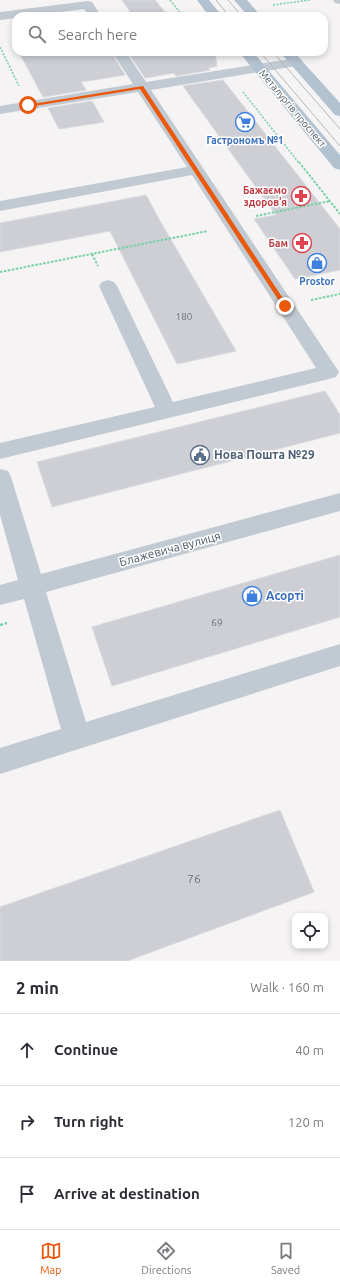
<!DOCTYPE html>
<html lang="en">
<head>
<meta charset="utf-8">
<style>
  body { margin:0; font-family:Ubuntu,sans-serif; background:#f7f7f7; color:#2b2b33 }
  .controls { position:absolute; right:12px; bottom:12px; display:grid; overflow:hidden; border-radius:8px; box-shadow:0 2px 6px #0003 }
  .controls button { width:36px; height:36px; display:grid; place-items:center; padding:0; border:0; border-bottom:1px solid #e1e1e2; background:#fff; color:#2b2b33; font:20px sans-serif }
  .stop { position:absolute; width:12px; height:12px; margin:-9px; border:3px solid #ea580c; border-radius:50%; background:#fff }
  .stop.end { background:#ea580c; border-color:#fff; box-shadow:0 1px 4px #0008 }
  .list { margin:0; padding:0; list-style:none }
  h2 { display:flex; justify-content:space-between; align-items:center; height:52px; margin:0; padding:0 16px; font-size:17px }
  h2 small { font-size:13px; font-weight:400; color:#7c7c81 }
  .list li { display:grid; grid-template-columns:26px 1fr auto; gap:12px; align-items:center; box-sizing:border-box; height:72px; padding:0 16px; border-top:1px solid #e1e1e2 }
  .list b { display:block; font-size:15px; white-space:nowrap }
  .list em { font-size:13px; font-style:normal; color:#7c7c81 }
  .icon { flex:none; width:22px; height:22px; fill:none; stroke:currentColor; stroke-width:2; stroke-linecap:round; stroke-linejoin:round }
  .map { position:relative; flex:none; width:340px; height:961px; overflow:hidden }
  .search { position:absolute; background:#fff; box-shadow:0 2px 6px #0003; left:12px; right:12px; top:12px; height:44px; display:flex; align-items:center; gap:10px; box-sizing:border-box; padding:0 14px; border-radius:12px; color:#7c7c81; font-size:15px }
  .sheet { height:268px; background:#fff }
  nav { display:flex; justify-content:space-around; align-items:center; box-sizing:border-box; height:56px; border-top:1px solid #e1e1e2; background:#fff; font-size:11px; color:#7c7c81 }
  nav a { display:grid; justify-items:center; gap:2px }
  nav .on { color:#ea580c }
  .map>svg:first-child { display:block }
  .building { fill:#cdcfd5; stroke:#d7d9de }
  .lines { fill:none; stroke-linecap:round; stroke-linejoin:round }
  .path-far2 { stroke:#7ad0a6; stroke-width:1.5; stroke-dasharray:2 1.5; stroke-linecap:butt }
  .path-far1 { stroke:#7ad0a6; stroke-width:2; stroke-dasharray:2.5 1.5; stroke-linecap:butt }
  .path { stroke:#7ad0a6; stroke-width:2.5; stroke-dasharray:3 2; stroke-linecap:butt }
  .minor { fill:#c1cad2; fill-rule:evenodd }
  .major { fill:#b3c2d1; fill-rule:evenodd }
  .tram { stroke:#b5b8bd; stroke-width:1 }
  .route { fill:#ea580c }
  .labels { text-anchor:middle; stroke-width:3; stroke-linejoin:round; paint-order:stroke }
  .far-street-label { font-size:10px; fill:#4a5661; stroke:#fff }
  .far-shop-label { font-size:10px; font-weight:bold; fill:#366cbe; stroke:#fff }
  .far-health-label { font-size:10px; font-weight:bold; fill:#be3a42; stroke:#fff; text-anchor:end }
  .number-label { font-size:10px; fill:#6b747e }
  .service-label { font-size:12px; font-weight:bold; fill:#4e5e75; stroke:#fff; text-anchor:start }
  .street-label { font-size:12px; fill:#4a5661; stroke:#fff }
  .shop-label { font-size:12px; font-weight:bold; fill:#366cbe; stroke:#fff; text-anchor:start }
  .near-number-label { font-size:12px; fill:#6b747e }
</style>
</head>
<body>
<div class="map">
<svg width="340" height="961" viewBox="0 0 340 961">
  <rect width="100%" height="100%" fill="#f5f3f3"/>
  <g class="building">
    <path d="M122,0H155L168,16H133Z"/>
    <path d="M19,52H111L125,75L81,82L86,90L43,97Z"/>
    <path d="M128,52H215L217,66L208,68L210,70L176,76L174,73L145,78Z"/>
    <path d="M223,80L340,229V270L295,279L254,219L276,215L183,86Z"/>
    <path d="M92,101L104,122L59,129L48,108Z"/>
    <path d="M146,195L160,221L236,351L177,364L110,231L0,252V223Z"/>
    <path d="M325,391L340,415V433L52,507L37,462Z"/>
    <path d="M340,555V617L112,686L92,627Z"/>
    <path d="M280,810L314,892L127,961H0V907Z"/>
  </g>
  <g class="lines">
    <g class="path-far2">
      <path d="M170,0L183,16"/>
      <path d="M273,5L310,0"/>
      <path d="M0,47L19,86"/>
      <path d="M243,92L299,163"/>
    </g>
    <g class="path-far1">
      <path d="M299,162L340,214"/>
      <path d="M256,216L330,201"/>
      <path d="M92,254L98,266"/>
      <path d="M0,272L208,231"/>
      <path d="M311,300L340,294"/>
    </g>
    <path class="path" d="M0,625L7,623"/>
    <g class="minor">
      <path d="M333,0H340V4L335,3Z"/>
      <path d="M88,1L92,2L101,16H89L84,9L30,16H16V18L0,20V12Z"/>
      <path d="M112,52H126L146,82L296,58L301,59L303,62L301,65L296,66L151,90L339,372L336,377L329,379L0,459V443L155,407L99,286L102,282L108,280L114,282L117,286L173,402L316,368L192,175L0,211V201L187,167L138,92L0,114V106L133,84Z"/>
      <path d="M0,469L8,471L11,477L41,574L340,493V511L46,592L86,722L340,644V666L0,774V748L61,729L24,599L0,605V585L18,580L0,515Z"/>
    </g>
    <g class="major">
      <path d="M197,0H209L222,16H209Z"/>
      <path d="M234,0H247L261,16H248Z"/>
      <path d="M239,52H253L340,155V170L334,168Z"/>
      <path d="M280,52H294L340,103V116L335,115Z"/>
    </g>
    <g class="tram">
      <path d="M216,0L229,16"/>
      <path d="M228,0L242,16"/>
      <path d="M260,52L340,146"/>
      <path d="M273,52L340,129"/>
    </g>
  </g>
  <path class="route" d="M143,86L288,306L287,307H283L140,89L28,107L26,105Z"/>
  <defs>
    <symbol id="supermarket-ring" viewBox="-11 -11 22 22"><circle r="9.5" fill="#fff" stroke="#3f7fe0" stroke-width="1.5"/><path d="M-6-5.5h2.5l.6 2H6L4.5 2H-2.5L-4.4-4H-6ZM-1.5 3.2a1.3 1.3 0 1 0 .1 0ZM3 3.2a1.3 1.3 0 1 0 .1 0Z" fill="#3f7fe0"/></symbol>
    <symbol id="pharmacy-ring" viewBox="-11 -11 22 22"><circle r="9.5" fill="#fff" stroke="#e0444e" stroke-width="1.5"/><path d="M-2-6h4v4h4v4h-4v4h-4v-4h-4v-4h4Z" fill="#e0444e"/></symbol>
    <symbol id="shop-ring" viewBox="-11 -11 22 22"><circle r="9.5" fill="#fff" stroke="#3f7fe0" stroke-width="1.5"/><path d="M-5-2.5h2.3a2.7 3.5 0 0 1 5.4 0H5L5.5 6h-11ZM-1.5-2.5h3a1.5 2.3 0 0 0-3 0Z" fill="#3f7fe0"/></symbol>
    <symbol id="civic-ring" viewBox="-11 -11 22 22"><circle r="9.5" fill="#fff" stroke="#5c6f8a" stroke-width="1.5"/><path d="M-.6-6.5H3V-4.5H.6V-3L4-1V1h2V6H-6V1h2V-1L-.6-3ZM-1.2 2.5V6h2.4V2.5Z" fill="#5c6f8a"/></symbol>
  </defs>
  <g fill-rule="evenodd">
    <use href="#supermarket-ring" x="234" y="111" width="22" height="22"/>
    <use href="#pharmacy-ring" x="290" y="185" width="22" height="22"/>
    <use href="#pharmacy-ring" x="291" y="232" width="22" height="22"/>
    <use href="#shop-ring" x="306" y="252" width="22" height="22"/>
    <use href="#civic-ring" x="189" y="444" width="22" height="22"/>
    <use href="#shop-ring" x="241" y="585" width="22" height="22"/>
  </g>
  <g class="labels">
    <g class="far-street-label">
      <text transform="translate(293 108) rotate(50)" y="4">Металургів проспект</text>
    </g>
    <g class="far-shop-label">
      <text x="245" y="144">Гастрономъ №1</text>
      <text x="317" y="285">Prostor</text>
    </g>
    <g class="far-health-label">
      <text x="287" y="194">Бажаємо<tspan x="287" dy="12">здоров'я</tspan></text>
      <text x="288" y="247">Бам</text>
    </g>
    <g class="number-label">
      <text x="184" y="320">180</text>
      <text x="217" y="626">69</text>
    </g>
    <g class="service-label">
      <text x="214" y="459">Нова Пошта №29</text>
    </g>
    <g class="street-label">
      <text transform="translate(170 549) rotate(-15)" y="4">Блажевича вулиця</text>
    </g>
    <g class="shop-label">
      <text x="266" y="600">Асорті</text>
    </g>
    <g class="near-number-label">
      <text x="194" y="883">76</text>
    </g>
  </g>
</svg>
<div class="controls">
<button><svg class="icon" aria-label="locate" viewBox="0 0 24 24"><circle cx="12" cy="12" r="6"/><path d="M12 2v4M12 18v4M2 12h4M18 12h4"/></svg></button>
</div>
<div class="stop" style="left:28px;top:105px"></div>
<div class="stop end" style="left:285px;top:306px"></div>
<div class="search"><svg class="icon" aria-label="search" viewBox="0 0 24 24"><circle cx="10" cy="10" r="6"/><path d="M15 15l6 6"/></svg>Search here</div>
</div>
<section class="sheet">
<h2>2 min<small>Walk · 160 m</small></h2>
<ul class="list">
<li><svg class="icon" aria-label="ahead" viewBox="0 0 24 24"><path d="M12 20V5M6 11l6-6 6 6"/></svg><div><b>Continue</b></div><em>40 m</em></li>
<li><svg class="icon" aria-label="right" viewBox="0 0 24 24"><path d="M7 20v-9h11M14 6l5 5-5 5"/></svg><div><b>Turn right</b></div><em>120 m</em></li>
<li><svg class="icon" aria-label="arrive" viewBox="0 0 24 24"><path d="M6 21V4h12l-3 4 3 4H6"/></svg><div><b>Arrive at destination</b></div></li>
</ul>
</section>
<nav>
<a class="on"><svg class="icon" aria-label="map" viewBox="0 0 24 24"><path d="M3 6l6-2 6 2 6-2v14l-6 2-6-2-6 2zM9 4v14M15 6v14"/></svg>Map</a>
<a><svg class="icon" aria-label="directions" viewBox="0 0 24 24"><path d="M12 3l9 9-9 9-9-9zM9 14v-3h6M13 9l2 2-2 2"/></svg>Directions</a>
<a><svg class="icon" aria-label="saved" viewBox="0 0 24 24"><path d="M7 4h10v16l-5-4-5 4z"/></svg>Saved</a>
</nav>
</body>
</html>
